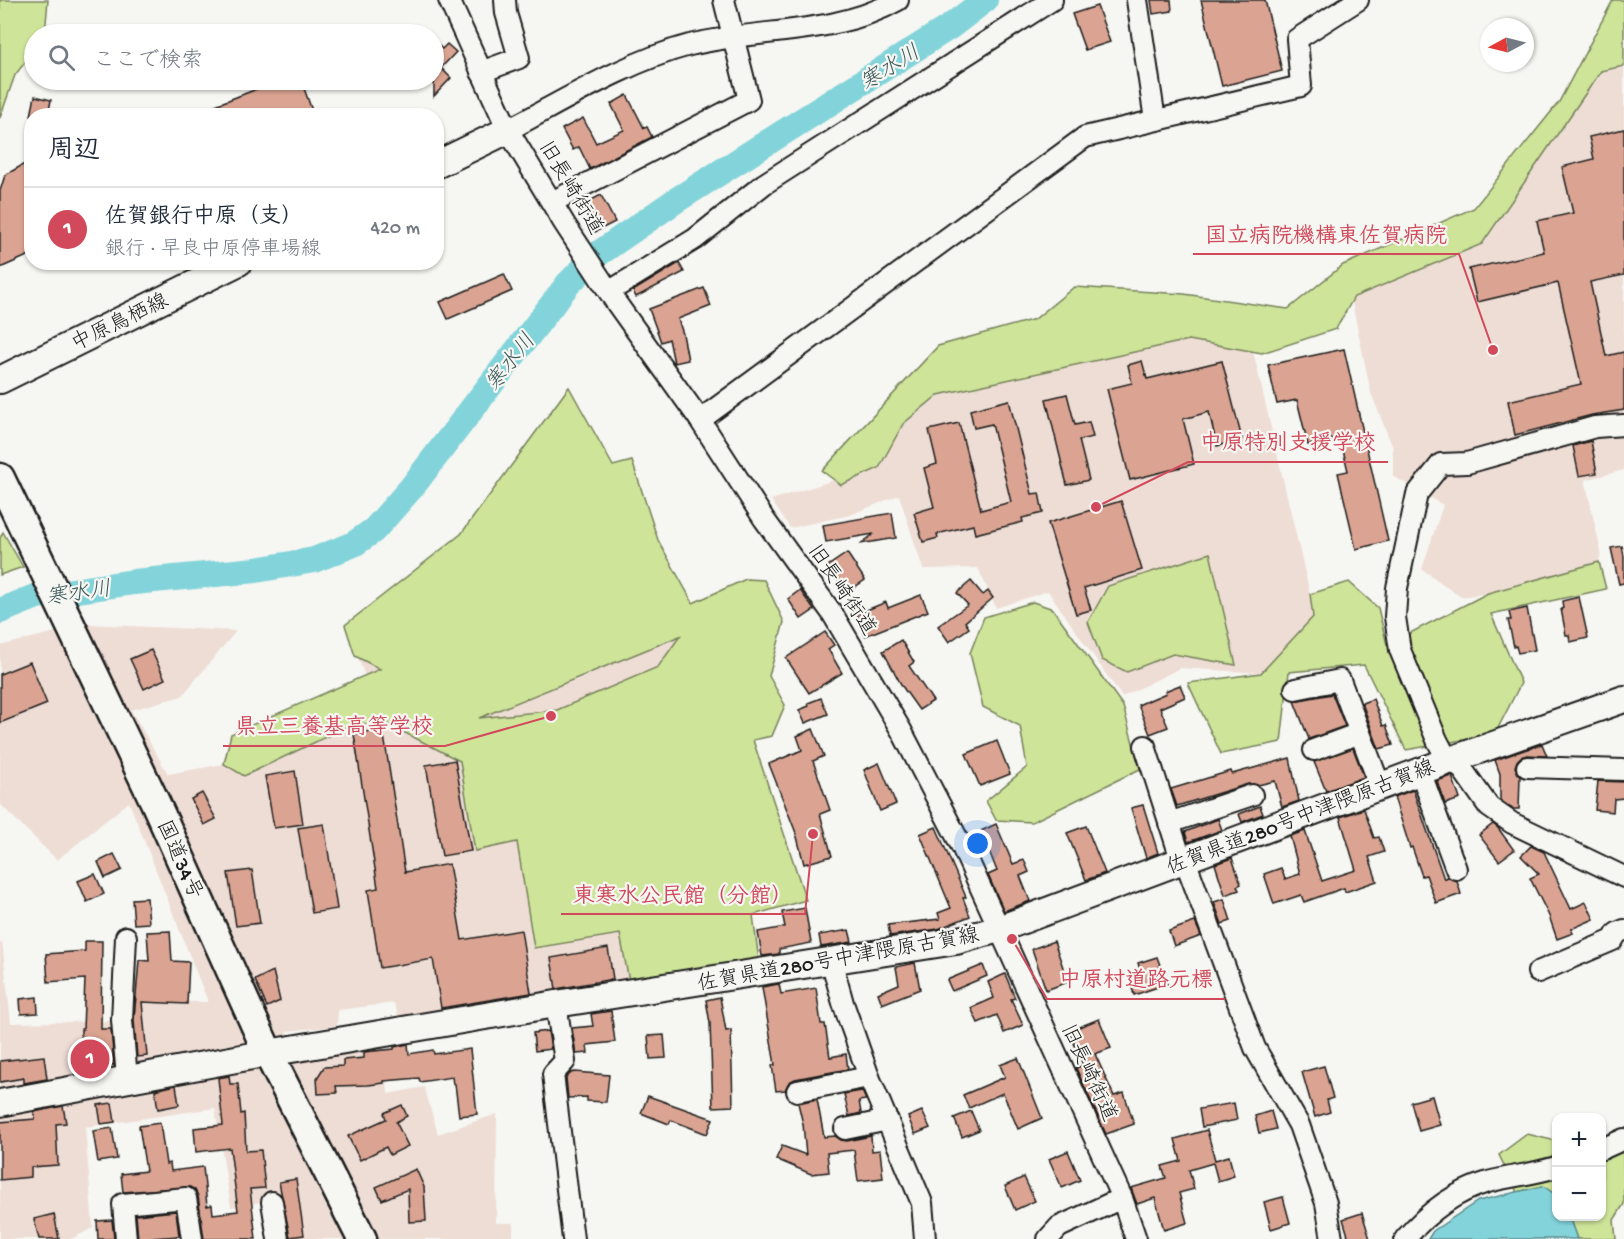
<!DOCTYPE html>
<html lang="ja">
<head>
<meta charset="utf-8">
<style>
  body { margin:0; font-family:"Gochi Hand","Klee One",sans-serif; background:#f6f6f7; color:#1f2937 }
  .controls { position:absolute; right:18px; bottom:18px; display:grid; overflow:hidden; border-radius:12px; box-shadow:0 2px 4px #0004 }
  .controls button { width:54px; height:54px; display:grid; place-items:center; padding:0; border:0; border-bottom:2px solid #e0e1e3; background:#fff; color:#1f2937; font:30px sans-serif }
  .compass { position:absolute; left:1480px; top:18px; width:54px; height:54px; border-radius:50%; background:#fff; box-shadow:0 2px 4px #0004; rotate:263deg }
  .you { position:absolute; left:978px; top:844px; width:21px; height:21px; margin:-15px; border:4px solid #fff; border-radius:50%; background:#1a73e8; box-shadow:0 0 0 9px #1a73e833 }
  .badge { display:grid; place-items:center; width:39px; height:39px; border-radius:50%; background:#d1495b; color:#fff; font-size:20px; font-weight:700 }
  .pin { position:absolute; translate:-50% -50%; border:3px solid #fff; box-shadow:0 2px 6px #0006 }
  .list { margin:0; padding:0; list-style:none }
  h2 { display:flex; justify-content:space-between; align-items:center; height:78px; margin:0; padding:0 24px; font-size:26px }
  h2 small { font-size:20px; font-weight:400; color:#747a83 }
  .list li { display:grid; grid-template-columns:39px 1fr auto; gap:18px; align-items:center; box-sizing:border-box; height:84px; padding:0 24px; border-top:2px solid #e0e1e3 }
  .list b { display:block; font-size:22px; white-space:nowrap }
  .list p { margin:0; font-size:20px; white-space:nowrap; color:#747a83 }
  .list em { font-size:20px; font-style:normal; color:#747a83 }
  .icon { flex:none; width:33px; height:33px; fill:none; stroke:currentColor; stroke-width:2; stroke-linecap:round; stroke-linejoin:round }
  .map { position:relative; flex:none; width:1624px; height:1239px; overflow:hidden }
  .search { position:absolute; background:#fff; box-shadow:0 2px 4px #0004; left:24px; top:24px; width:420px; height:66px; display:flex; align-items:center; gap:15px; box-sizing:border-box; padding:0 21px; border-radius:33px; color:#747a83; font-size:22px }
  .panel { position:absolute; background:#fff; box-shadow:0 2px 4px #0004; left:24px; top:108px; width:420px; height:162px; border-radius:24px }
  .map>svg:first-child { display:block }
  .built { fill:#eeddd5 }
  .green { fill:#cee499; stroke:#75805a; stroke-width:1.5; fill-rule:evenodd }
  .water { fill:#83d4da; stroke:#5a8a8e; stroke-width:1.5 }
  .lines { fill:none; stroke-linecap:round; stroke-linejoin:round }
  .river { stroke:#83d4da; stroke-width:26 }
  .building { fill:#dba492; stroke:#1c1c1c; stroke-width:1.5 }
  .minor-casing { stroke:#1c1c1c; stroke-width:24 }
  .major-casing { stroke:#1c1c1c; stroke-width:30 }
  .highway-casing { stroke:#1c1c1c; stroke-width:33 }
  .minor { stroke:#f6f6f2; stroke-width:20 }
  .major { stroke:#f6f6f2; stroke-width:26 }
  .highway { stroke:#f6f6f2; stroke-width:28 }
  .labels { text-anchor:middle; stroke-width:4.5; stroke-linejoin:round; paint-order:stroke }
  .street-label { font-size:21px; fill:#1c1c1c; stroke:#f6f6f2 }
  .water-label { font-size:22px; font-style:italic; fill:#405c5e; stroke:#f6f6f2 }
  .leader { fill:none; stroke:#d1495b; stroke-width:2 }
  .callout-dot { fill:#d1495b; stroke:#f6f6f2; stroke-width:2 }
  .callout-label { font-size:22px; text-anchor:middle; font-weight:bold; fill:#d1495b; stroke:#f6f6f2; stroke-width:4.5; stroke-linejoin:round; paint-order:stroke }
</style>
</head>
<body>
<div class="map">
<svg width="1624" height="1239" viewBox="0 0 1624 1239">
  <rect width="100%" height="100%" fill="#f6f6f2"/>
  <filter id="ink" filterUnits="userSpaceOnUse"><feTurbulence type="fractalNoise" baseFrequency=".0167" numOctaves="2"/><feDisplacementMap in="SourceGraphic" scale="12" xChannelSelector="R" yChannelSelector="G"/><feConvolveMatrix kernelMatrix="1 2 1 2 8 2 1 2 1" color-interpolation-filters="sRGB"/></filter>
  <g filter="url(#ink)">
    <g class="built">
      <path d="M1624,54V470L1585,480L1601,552L1599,562L1488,593L1461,597L1422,569L1443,505L1393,476V448L1371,393L1349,288L1477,231L1602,57Z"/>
      <path d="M1182,328L1249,334L1310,594L1314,617L1261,673L1180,668L1122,697L1048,591L996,608L978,568L923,569L899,495L850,515L790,528L771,500L847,476L933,386Z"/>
      <path d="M569,387L613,466L632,461L658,540L693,603L753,739L806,900L753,915L759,961L399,1018L394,1003L338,1010L337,1026L286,1031L298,1055L385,1040L388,1094L424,1087L438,1134L497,1114L496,1223H513V1239H276L268,1201L231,1207L215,1108L85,1127L93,1228L71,1239H0V943L2,942L11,1023L117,1021L118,1001L208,1002L129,802L57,860L0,804V646L87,624L236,631L182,696L131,710L168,774L224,764L244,776L371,691L345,625L461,534Z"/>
    </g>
    <g class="green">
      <path d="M0,0H48L45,34H34V51L15,75L0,118Z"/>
      <path d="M1613,0H1624V66L1601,71L1482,244L1354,297L1336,329L1262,353L1189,340L938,395L903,424L879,468L841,485L822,471L938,346L1035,319L1074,287L1184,294L1288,309L1343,265L1474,208L1559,102Z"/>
      <path d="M569,387L613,466L632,461L658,540L693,603L746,579L764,580L784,622L769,676L785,705L772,736L753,740L806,900L753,915L759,961L629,981L620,934L534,948L517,842L475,851L460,761L384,722L351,725L244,776L224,764L231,734L380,669L355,656L345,625L461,534ZM680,636L658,667L557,710L479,718Z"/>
      <path d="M3,532L23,567L0,575V538Z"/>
      <path d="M1210,553L1236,665L1173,654L1127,672L1102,660L1088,622L1108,586Z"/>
      <path d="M1599,562L1606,589L1491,614L1521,683L1497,730L1468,739L1406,750L1364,665L1289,672L1281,742L1221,754L1188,683L1261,673L1313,617L1310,594L1349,582L1378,608L1387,645L1488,593Z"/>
      <path d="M1033,602L1053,609L1123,706L1140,769L1032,822L996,820L986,801L1027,767L1020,726L983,707L970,653L984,617Z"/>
      <path d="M1623,1129L1624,1204L1614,1220L1616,1239H1577L1569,1217L1602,1216V1137Z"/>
      <path d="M1527,1134L1556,1141V1195L1543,1186L1517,1192L1499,1155Z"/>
    </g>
    <path class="water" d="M1543,1186L1556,1195V1216L1569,1217L1577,1239H1428L1433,1231L1478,1201Z"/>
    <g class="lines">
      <path class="river" d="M0,611L37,596L134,582L256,570L314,560L354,544L374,530L412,487L568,284L598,254L675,201L951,26L985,0"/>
    </g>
    <g class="building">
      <path d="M1151,0H1171L1172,11L1153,14Z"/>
      <path d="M1201,0H1265L1282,71L1222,86Z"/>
      <path d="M1097,6L1110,42L1085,50L1072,14Z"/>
      <path d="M434,41L442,49L447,44L456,52L441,68L451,78L434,96Z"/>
      <path d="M280,80H301L314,116H187Z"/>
      <path d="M627,95L644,128L647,127L652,137L590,169L579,147L573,150L562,129L583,118L596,143L624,130L611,104Z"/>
      <path d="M35,96L51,100L48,116H31Z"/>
      <path d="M1624,129V275L1590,282L1606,356L1624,352V410L1592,415L1515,435L1508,401L1581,384L1558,283L1477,302L1469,269L1544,252L1537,221L1573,213L1562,167L1594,159L1589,137Z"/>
      <path d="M28,162L32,170V254L0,268V191L5,175Z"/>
      <path d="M601,195L615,222L595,232L582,205Z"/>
      <path d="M679,263L684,272L636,297L633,291Z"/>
      <path d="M504,274L512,291L448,319L440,302Z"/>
      <path d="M704,288L711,306L678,319L683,334L688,360L674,363L669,339L661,342L649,309Z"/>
      <path d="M1344,349L1388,541L1356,549L1338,473L1348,471L1340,437L1308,445L1297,400L1277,404L1268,365Z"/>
      <path d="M1142,361L1147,379L1222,361L1242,439L1217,446L1209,412L1183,419L1194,464L1130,480L1107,389L1132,383L1128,365Z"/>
      <path d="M1067,394L1075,425L1089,422L1093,437L1079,440L1089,480L1067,485L1046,399Z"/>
      <path d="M1009,400L1032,494L1039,493L1043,513L1022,518L1023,522L975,534L973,525L937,534L938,538L923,542L914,513L934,507L924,468L937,464L929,430L959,423L981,510L1011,502L992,424L974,428L970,410Z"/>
      <path d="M1591,441L1597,473L1579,476L1573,446Z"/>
      <path d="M1121,501L1142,570L1084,588L1091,610L1076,614L1048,523Z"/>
      <path d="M892,513L896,538L860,544L874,534L826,542L823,525Z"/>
      <path d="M1622,546L1624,556V583L1619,584L1611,548Z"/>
      <path d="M847,553L865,580L846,593L828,566Z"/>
      <path d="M971,581L983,595L988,591L993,598L965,622L969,628L949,642L938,626L968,605L957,593Z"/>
      <path d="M800,590L814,610L801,619L788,599Z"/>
      <path d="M921,595L928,611L865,636L857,614L886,602L888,608Z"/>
      <path d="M1579,597L1588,638L1570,642L1569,635H1566L1561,609L1563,608L1562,601Z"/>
      <path d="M1527,608L1535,650L1518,653L1516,646L1514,647L1508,620H1511L1509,612Z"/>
      <path d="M825,632L834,645L828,649L842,673L809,693L786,658Z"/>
      <path d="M901,640L914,662L909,666L933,701L919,710L902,686L883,651Z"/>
      <path d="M151,650L165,679L144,689L130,659Z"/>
      <path d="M30,662L47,704L0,723V674Z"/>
      <path d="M1180,685L1185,697L1160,708L1168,727L1150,734L1138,705L1166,693L1165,691Z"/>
      <path d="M1332,694L1345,726L1309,739L1294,701Z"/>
      <path d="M821,698L828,714L805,723L799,710L809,706L808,703Z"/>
      <path d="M1373,699L1383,726L1386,725L1393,745L1379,749L1362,703Z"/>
      <path d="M383,729L405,872L449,864L462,940L521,930L531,993L441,1008L433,959L380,968L368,890L378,888L354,734Z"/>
      <path d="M813,729L824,756L813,761L830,810L820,814L832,856L804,864L796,833L769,764L802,750L797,736Z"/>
      <path d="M997,741L1010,774L980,786L966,754Z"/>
      <path d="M1542,744L1547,756L1527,755L1521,757L1517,761L1515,767L1520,777L1519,809H1513L1500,800V774L1495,760Z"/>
      <path d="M1353,748L1364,777L1326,791L1314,762Z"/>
      <path d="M1290,758L1299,801L1282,807L1275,781L1258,785L1248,784L1177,806L1171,789L1231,771L1232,774Z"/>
      <path d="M455,760L471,851L442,856L426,765Z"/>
      <path d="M879,763L896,804L880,811L864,770Z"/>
      <path d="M295,771L303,824L274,828L265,776Z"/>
      <path d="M1452,776L1460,799L1445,804L1437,781Z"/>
      <path d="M1598,781L1624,782V798L1614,799L1613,812L1595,810Z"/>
      <path d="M1413,790L1444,879L1448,877L1457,881L1461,894L1436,903L1426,875L1422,876L1412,847L1410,848L1394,797Z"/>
      <path d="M202,793L216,819L204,825L191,799Z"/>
      <path d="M1143,805L1158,853L1146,858L1131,808Z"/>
      <path d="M1260,806L1263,814L1242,822L1239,814Z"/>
      <path d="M1364,809L1374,838L1379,837L1384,852L1369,857L1377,881L1345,892L1344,888L1304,902L1301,895L1274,904L1264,874L1281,868L1285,879L1300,874L1290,836L1305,831L1322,881L1356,870L1340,817Z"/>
      <path d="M1218,819L1222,830L1188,842L1185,832Z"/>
      <path d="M324,824L337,909L312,913L298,828Z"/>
      <path d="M996,824L1013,864L1024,860L1029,872L1020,876L1030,901L1004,911L988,875L997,871L981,831Z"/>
      <path d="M1493,824L1498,828L1514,850L1499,861L1479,835Z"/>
      <path d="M1086,826L1105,873L1086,880L1067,833Z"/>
      <path d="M936,827L966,897L963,898L970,916L938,929L890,936L888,925L940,919L938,913L951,908L920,834Z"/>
      <path d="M1531,846L1544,852L1571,909L1586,902L1594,919L1571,929L1573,933L1557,939L1549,916L1530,878L1539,874L1521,856Z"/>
      <path d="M114,854L122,870L105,878L98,862Z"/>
      <path d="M1232,858L1241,884L1237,886L1239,890L1225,895L1215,864Z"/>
      <path d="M252,870L260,923L236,926L228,873Z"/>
      <path d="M95,874L104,894L87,902L78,881Z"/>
      <path d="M147,898L149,923L134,924L132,899Z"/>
      <path d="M1224,899L1231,921L1222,924L1214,902Z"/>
      <path d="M805,908L811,943L779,949V954L762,956L758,932L785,927L782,912Z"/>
      <path d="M1195,922L1201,936L1174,946L1169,931Z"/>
      <path d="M849,930L852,942L821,947L819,935Z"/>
      <path d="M170,931L172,961L189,962L187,1004L142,1002L147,1056L137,1057L134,1020L139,960L149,961L147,932Z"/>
      <path d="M85,941H102L101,1029H111L114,1065H102V1069L81,1073V1029H83L85,979L48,982L46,954L85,951Z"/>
      <path d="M1054,941L1068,982L1046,990L1032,949Z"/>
      <path d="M608,948L613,979L556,989L551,958Z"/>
      <path d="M1157,957L1167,984L1134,995L1131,984L1143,980L1138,963Z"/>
      <path d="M915,963L920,989L882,1004L878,993L899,984L896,967Z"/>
      <path d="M983,965L987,976L952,991L947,980Z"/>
      <path d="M273,971L280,1001L267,1007L255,980Z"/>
      <path d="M1005,974L1015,998L1011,999L1023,1025L1004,1033L997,1015L978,1023L971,1008L994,998L988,982Z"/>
      <path d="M779,984L781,994L816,988L821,1024H825L830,1057L846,1054L848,1069L795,1079L789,1082L785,1090L776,1091L772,1065H775L762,987Z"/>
      <path d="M37,997L38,1013L21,1014L20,999Z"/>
      <path d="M720,997L726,1031L731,1030L733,1106L713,1107L710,1023L706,1000Z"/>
      <path d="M611,1011L615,1042L587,1045L588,1053L576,1054L572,1028L593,1026L591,1014Z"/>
      <path d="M1099,1019L1111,1048L1095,1054L1114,1096L1124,1093L1134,1124L1106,1134L1076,1068L1083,1065L1069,1031Z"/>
      <path d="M548,1031L551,1049L535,1051L533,1033Z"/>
      <path d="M664,1035L666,1058L650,1059L648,1036Z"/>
      <path d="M408,1044L409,1054L433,1050L434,1054L470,1049L477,1114L459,1116L455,1084H453L452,1077L420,1082L419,1078L384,1081V1083L368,1085L336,1086L337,1093L318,1094L317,1078L324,1067L343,1066V1060L364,1058V1052L394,1049V1047Z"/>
      <path d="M44,1056L47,1079L24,1083V1078L0,1082V1061Z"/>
      <path d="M1018,1058L1042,1118L1018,1129L1003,1093L969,1108L963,1095L1005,1077L1000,1065Z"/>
      <path d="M1324,1066L1333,1098L1327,1100L1330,1112L1315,1117L1302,1072Z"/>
      <path d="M575,1072L609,1075L606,1102L587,1101V1097L568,1098L566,1078L571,1073Z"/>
      <path d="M229,1076L230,1084H238L241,1114L244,1113L246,1151L261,1150L265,1188L250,1189L256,1239H204L198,1196L195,1190L190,1187L123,1192L121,1174L146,1171L139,1126L160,1123L166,1164L170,1163L171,1171L203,1167L207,1206L212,1205L213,1214L238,1211L230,1148L196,1152L194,1128L223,1125L218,1078Z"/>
      <path d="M176,1085L179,1105L158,1109L155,1090Z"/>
      <path d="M862,1091L866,1100L859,1101L861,1113L849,1116L844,1094Z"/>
      <path d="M648,1096L713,1119L707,1134L671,1120L669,1124L641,1113Z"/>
      <path d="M1432,1096L1440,1125L1419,1131L1411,1102Z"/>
      <path d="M817,1099L824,1137L835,1136L841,1140L847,1141L871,1136L872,1151L880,1150L883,1178L858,1181L854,1150L827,1153L829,1172L811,1174L776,1159L782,1146L806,1155L803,1124L798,1103Z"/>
      <path d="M112,1103L115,1122L101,1124L98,1105Z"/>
      <path d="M1234,1103L1237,1120L1202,1127L1199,1109Z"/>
      <path d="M402,1105L407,1116L396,1122L408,1146L390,1155L386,1147L360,1160L348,1136L386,1119L384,1113Z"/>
      <path d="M63,1106L66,1123L56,1124L58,1165L31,1167V1177L0,1180V1122L35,1119L34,1112Z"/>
      <path d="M922,1111L930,1128L915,1134L908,1117Z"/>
      <path d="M971,1111L979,1130L962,1137L954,1118Z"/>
      <path d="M1271,1111L1276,1129L1259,1133L1255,1116Z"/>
      <path d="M112,1128L117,1159L98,1162L93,1131Z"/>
      <path d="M1207,1130L1215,1160L1229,1156L1234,1176L1218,1181L1213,1163L1189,1170L1194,1189L1179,1193L1187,1223L1164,1230L1155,1198L1137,1204L1131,1188L1166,1178L1162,1166L1181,1161L1175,1139Z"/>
      <path d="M1068,1151L1080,1180L1062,1188L1049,1159Z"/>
      <path d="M416,1169L424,1187L426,1221L409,1222L408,1189L382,1200L376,1187Z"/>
      <path d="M1024,1177L1035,1201L1015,1210L1005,1186Z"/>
      <path d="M296,1179L304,1235L290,1237L279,1182Z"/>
      <path d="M1283,1197L1290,1223L1271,1229L1264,1202Z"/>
      <path d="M176,1211L179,1236L138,1239L136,1215Z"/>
      <path d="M1362,1213L1370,1239H1349L1343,1219Z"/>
      <path d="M54,1214L59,1239H39L34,1219Z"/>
      <path d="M112,1220L114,1239H98L97,1221Z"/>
    </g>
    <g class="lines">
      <defs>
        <g id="minor">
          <path d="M449,0L508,130L564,223L617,304L700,420L764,519L832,613L901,730L963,849L1122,1198L1136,1239"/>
          <path d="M1137,0L1155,120"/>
          <path d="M481,72L519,58L506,13L505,0"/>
          <path d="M508,130C565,100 628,61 690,45C758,28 835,36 898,0"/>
          <path d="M552,202L749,100L724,0"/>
          <path d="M610,291L695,239L764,184L1052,0"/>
          <path d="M700,420L1085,137L1301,86L1297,39L1358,0"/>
          <path d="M1624,425L1595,427L1467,463L1441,464L1417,494L1397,588L1395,617L1400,650L1437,740L1448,761L1460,766L1489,807L1512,823L1624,877"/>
          <path d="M1295,689L1340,680L1380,786"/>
          <path d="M1145,746L1179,853L1185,860L1255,1048L1299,1125L1326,1203L1332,1239"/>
          <path d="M1314,750L1360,733"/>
          <path d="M1527,767L1624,770"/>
          <path d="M1420,771L1456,869"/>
          <path d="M1169,823L1252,795"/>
          <path d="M126,937L122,1020L127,1079"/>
          <path d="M831,960L843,1003L869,1077L922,1203L925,1239"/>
          <path d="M1538,972L1613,940L1617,933L1624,930"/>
          <path d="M556,1004L565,1061L553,1074L573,1239"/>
          <path d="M797,1091L869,1077"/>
          <path d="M845,1129L888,1120"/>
          <path d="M1602,1149L1624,1139"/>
          <path d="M272,1202L278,1239"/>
          <path d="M126,1239L123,1204L186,1198L192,1239"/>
          <path d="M1048,1239L1059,1227L1122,1198"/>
          <path d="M1405,1239C1428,1212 1454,1192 1488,1182C1511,1176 1534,1174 1556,1167"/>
        </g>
        <g id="major">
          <path d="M436,165L508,130"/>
          <path d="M0,380L239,262"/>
          <path d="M0,1103L268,1053L556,1004L956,941L999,929L1448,761L1624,699"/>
        </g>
        <path id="highway" d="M0,478L155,802L268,1053L362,1239"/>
      </defs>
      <use href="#minor" class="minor-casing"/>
      <use href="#major" class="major-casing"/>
      <use href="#highway" class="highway-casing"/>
      <use href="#minor" class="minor"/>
      <use href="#major" class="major"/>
      <use href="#highway" class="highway"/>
    </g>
  </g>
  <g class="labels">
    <g class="street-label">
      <text transform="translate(572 187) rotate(59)" y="7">旧長崎街道</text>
      <text transform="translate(119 321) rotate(-26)" y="7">中原鳥栖線</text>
      <text transform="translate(843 589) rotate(56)" y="7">旧長崎街道</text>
      <text transform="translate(1300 816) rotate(-21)" y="7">佐賀県道280号中津隈原古賀線</text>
      <text transform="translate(181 859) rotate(66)" y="7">国道34号</text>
      <text transform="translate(838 958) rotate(-10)" y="7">佐賀県道280号中津隈原古賀線</text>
      <text transform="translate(1090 1072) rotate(65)" y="7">旧長崎街道</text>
    </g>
    <g class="water-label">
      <text transform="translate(889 66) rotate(-32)" y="8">寒水川</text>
      <text transform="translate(509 361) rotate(-52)" y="8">寒水川</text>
      <text transform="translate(78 591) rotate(-8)" y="8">寒水川</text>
    </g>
  </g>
  <path class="leader" d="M1493 350L1459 254H1193M1096 507L1188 462H1388M551 716L445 746H223M813 834L805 914H561M1012 939L1047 999H1225"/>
  <g class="callout-dot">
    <circle cx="1493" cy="350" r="6"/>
    <circle cx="1096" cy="507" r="6"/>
    <circle cx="551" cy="716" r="6"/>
    <circle cx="813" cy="834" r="6"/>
    <circle cx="1012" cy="939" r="6"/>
  </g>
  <g class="callout-label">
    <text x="1326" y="242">国立病院機構東佐賀病院</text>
    <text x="1288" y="449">中原特別支援学校</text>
    <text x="334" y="733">県立三養基高等学校</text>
    <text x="683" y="902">東寒水公民館（分館）</text>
    <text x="1136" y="986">中原村道路元標</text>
  </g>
</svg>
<div class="controls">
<button>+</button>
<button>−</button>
</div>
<svg class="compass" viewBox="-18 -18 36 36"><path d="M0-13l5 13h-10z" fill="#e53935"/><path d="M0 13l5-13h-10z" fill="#747a83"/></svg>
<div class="you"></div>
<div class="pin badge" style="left:90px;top:1059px">1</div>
<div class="search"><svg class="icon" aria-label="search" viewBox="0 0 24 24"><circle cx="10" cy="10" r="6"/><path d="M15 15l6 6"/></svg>ここで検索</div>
<section class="panel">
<h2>周辺<small></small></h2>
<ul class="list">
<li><span class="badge">1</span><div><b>佐賀銀行中原（支）</b><p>銀行 · 早良中原停車場線</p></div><em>420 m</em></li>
</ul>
</section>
</div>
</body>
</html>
